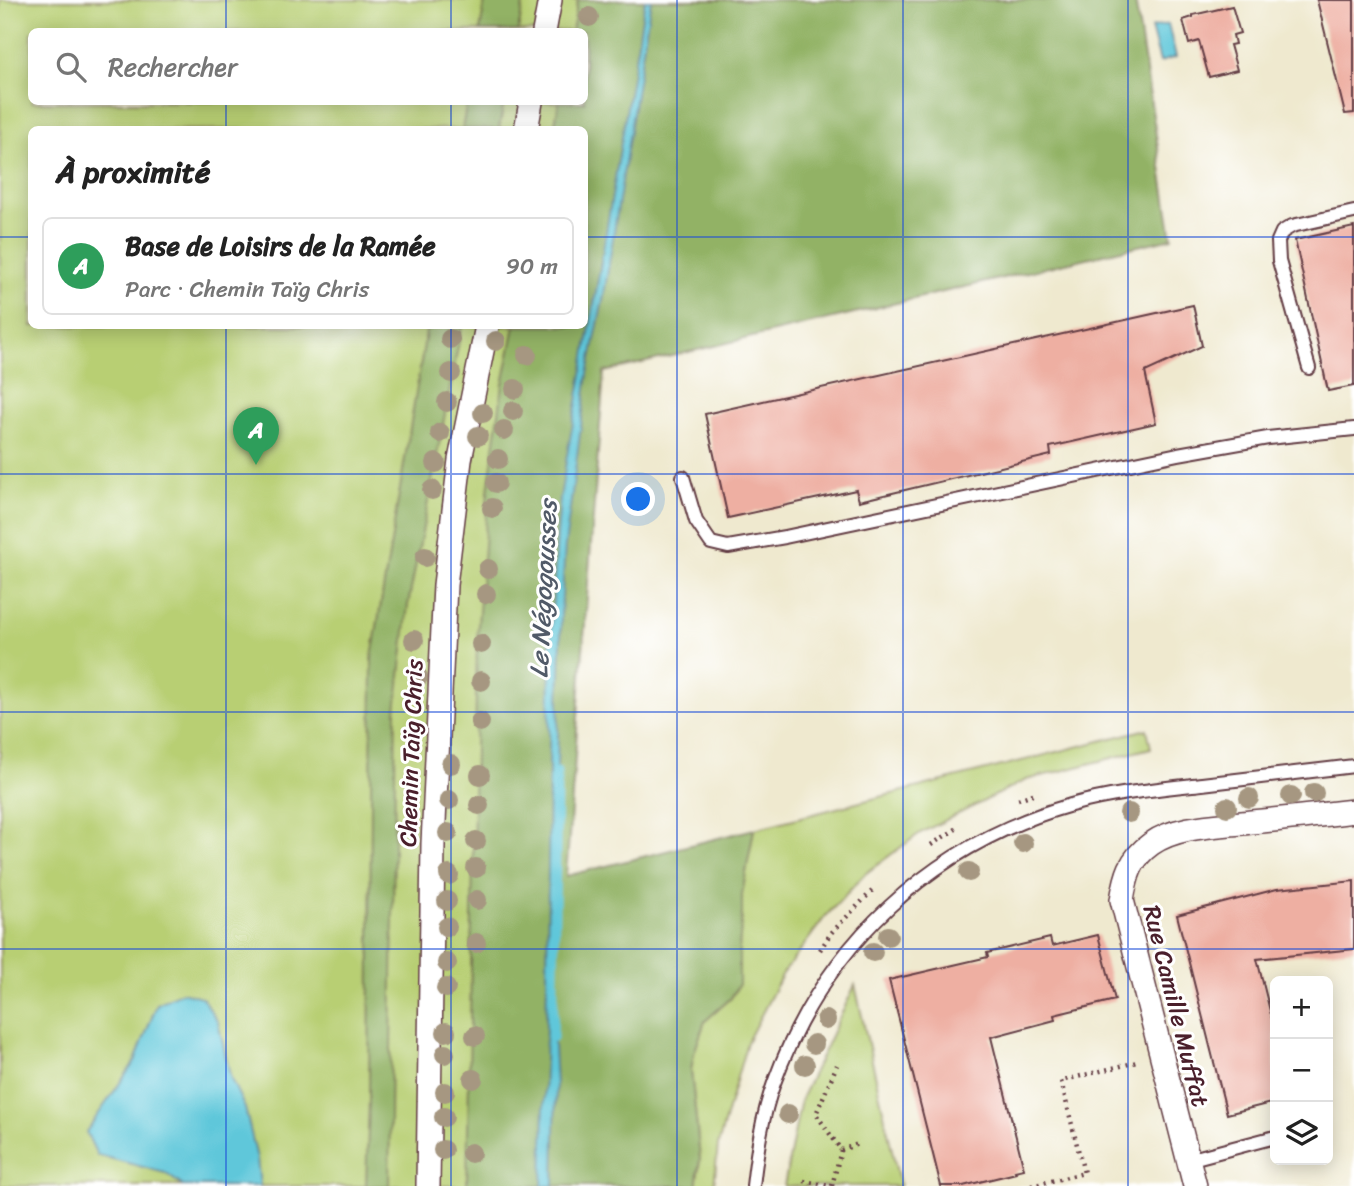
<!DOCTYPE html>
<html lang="fr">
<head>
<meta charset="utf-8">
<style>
  body { margin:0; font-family:Sriracha,sans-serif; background:#f2f2f2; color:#222 }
  .controls { position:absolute; right:21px; bottom:21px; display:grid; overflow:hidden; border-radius:10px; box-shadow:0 4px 18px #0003 }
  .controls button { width:63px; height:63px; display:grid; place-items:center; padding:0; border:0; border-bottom:2px solid #e0e0e0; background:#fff; color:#222; font:35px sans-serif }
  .you { position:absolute; left:639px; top:500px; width:24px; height:24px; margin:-18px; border:5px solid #fff; border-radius:50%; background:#1a73e8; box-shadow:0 0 0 10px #1a73e833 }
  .badge { display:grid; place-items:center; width:46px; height:46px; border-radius:50%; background:#2563eb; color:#fff; font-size:23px; font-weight:700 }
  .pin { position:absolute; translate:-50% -58px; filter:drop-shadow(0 2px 4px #0008) }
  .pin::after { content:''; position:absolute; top:37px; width:24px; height:21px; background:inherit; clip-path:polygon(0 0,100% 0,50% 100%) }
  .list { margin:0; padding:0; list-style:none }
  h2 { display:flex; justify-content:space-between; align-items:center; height:91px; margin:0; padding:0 28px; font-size:30px }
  h2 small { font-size:23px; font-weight:400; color:#767676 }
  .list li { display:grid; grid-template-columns:46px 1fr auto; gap:21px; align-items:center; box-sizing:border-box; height:98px; margin:0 14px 14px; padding:0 14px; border:2px solid #e0e0e0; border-radius:10px }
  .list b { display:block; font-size:26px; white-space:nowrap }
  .list p { margin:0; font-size:23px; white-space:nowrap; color:#767676 }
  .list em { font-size:23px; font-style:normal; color:#767676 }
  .icon { flex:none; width:38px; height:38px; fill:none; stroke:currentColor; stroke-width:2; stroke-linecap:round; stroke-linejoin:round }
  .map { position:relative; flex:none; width:1354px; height:1186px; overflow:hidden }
  .search { position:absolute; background:#fff; box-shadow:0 4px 18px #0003; left:28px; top:28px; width:560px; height:77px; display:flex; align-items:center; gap:18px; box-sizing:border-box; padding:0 24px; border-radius:10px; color:#767676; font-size:26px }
  .panel { position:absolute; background:#fff; box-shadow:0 4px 18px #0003; left:28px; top:126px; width:560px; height:203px; border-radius:10px }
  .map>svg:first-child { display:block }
  .green { fill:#b8cf73; stroke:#81774f; stroke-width:2 }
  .forest { fill:#92b265; stroke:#6e6848; stroke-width:2 }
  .water { fill:#5ec7da; stroke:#547382; stroke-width:2 }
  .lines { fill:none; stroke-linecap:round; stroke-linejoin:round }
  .stream { stroke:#5ec7da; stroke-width:9 }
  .building { fill:#eeafa2 }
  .service-casing { stroke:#633d44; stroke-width:16 }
  .minor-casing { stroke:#633d44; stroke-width:26 }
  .path { stroke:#633d44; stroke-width:4.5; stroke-dasharray:2 5; stroke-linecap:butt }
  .service { stroke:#fff; stroke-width:12 }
  .minor { stroke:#fff; stroke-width:23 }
  .tree { fill:#a69781 }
  .grid { fill:none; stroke:#1d4ed8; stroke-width:2; stroke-opacity:0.55 }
  .labels { text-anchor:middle; stroke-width:6; stroke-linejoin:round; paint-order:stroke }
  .street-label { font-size:24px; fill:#4a1f2b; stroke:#fff }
  .water-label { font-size:26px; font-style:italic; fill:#515a68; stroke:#fff }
</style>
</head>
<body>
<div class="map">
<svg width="1354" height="1186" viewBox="0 0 1354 1186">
  <rect width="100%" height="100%" fill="#fff"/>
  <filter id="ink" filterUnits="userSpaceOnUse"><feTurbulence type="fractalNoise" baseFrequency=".0143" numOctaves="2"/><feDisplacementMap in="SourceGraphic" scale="14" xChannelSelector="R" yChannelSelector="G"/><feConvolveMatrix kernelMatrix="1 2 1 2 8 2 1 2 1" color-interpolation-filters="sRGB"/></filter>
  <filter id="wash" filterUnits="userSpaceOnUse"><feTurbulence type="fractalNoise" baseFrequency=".00686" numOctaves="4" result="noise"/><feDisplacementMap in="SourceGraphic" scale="28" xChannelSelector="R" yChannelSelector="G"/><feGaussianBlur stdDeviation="1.57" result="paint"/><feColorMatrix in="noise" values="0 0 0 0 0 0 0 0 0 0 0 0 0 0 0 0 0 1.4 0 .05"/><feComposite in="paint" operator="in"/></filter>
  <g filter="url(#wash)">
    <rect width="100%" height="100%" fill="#efe9cf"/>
    <g class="green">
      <path d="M0,0H583L579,31L32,32V102H568L564,129L32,130V326H534L473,1186H0Z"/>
      <path d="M1147,729L1151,748L1026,780L920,833L865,874L825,917L782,975L747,1042L718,1145L714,1186H696L700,1159L691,1070L694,1053L705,1021L731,998L739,984V949L742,913V894L754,829Z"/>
      <path d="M855,985L900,1186H784L801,1099Z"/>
    </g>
    <g class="forest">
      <path d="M485,0H524L518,31H480Z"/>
      <path d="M578,0H1135L1172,238L604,372L566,876L754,829L742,894V913L739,949V984L731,998L705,1021L694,1053L691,1070L700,1159L696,1186H467L477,639L488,491L503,384L515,326H584V130L554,129L559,102H584V32L572,31Z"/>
      <path d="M467,102H504L499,129H462Z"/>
      <path d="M427,326H462L408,605L396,711L389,1186H366L369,1100L372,657Z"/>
    </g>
    <g class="water">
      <path d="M645,0H651L604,295L588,374L565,546L561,614V643L556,795L553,1025L556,1086L554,1186H542L547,983L550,643L557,535L560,498L567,455L582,374Z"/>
      <path d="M1168,24L1176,57L1160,62L1151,28Z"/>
      <path d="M182,992L202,997L218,1022L231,1079L245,1108L257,1158L260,1186H183L165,1173L97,1155L86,1132L135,1061L157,1004Z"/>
    </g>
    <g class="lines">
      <path class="stream" d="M553,1038L557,772"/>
    </g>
    <g id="blocks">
      <g class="building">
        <path d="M1317,0H1354V113L1345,114Z"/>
        <path d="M1232,6L1240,33L1233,35L1235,44L1230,45L1237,70L1209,77L1199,41L1189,44L1183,20L1193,17V15Z"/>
        <path d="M1354,227V386L1328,391L1295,240Z"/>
        <path d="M1193,305L1202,346L1145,372L1156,423L1050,447L1051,455L859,501L856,490L728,518L705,414Z"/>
        <path d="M1354,881V949L1257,959L1275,1031V1102L1227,1114L1177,915L1277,889Z"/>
        <path d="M1098,935L1115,1000L1054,1015L1055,1020L991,1037L1024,1169L1015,1171L1016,1173L963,1186H941L889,980L988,957L987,953L1050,938L1052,946Z"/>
      </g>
    </g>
  </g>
  <g filter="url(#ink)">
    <use href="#blocks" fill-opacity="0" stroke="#633d44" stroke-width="2"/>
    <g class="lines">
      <defs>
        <g id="service">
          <path d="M1309,368L1279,261L1278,241L1282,232L1292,226L1354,212"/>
          <path d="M683,477L696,521L711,543L728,547L785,537L1178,454L1268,438L1354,429"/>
          <path d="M1188,1160L1275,1137"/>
          <path d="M753,1186C757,1151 762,1116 774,1083C824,945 931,845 1071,805C1114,793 1158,789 1202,784C1252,778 1303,772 1354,766"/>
        </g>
        <g id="minor">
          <path d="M544,32L550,0"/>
          <path d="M526,130L531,102"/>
          <path d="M428,1186L433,844L445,585L460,460L487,326"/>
          <path d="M1195,1186L1122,900C1126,876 1130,859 1151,844C1178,825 1219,826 1251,822C1285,819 1320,815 1354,811"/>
        </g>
      </defs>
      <use href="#service" class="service-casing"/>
      <use href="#minor" class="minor-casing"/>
      <g class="path">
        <path d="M1018,799L1036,793"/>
        <path d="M931,845L956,829"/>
        <path d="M820,950L831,933L872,891"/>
        <path d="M841,1150L858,1144"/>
        <path d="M804,1181L830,1186"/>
        <path d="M832,1186L841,1150L816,1114L837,1065"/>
        <path d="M1031,1186L1084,1173L1061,1081L1137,1062"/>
      </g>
      <use href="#service" class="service"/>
      <use href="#minor" class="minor"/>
    </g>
    <g class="tree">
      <circle cx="589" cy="17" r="10"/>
      <circle cx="450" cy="339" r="10"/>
      <circle cx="496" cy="341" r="10"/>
      <circle cx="527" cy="355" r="10"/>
      <circle cx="451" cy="373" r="10"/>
      <circle cx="515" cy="389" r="10"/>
      <circle cx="447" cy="402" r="10"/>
      <circle cx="513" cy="411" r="10"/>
      <circle cx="483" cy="413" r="10"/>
      <circle cx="504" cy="430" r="10"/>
      <circle cx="440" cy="433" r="10"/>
      <circle cx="478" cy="436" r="10"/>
      <circle cx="498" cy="459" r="10"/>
      <circle cx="436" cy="463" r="10"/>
      <circle cx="496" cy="483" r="10"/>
      <circle cx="432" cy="490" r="10"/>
      <circle cx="492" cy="508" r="10"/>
      <circle cx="425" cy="557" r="10"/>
      <circle cx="488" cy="569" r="10"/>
      <circle cx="486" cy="594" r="10"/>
      <circle cx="414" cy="640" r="10"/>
      <circle cx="481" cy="644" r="10"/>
      <circle cx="418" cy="677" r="10"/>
      <circle cx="481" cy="681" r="10"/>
      <circle cx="480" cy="722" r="10"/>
      <circle cx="451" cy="764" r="10"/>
      <circle cx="480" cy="775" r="10"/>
      <circle cx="1314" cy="793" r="10"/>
      <circle cx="1291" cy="796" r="10"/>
      <circle cx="1249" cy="798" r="10"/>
      <circle cx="449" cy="800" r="10"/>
      <circle cx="479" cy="805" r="10"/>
      <circle cx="1227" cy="807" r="10"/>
      <circle cx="1129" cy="813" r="10"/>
      <circle cx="448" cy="833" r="10"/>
      <circle cx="476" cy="841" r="10"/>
      <circle cx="1023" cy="843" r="10"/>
      <circle cx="476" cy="868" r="10"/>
      <circle cx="969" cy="872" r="10"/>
      <circle cx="449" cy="875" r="10"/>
      <circle cx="477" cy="900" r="10"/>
      <circle cx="447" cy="901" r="10"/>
      <circle cx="447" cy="927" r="10"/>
      <circle cx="888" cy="936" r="10"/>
      <circle cx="476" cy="943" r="10"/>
      <circle cx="873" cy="952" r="10"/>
      <circle cx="447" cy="963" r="10"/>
      <circle cx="446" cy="988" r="10"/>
      <circle cx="826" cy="1020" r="10"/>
      <circle cx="446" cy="1032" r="10"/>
      <circle cx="475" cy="1036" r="10"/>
      <circle cx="814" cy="1044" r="10"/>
      <circle cx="445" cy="1054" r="10"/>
      <circle cx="805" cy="1065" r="10"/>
      <circle cx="473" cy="1079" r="10"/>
      <circle cx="445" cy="1092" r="10"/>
      <circle cx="788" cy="1114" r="10"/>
      <circle cx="444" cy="1117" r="10"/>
      <circle cx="443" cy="1150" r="10"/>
      <circle cx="471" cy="1153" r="10"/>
    </g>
  </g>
  <path class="grid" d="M226,0V32M451,0V32M677,0V1186M903,0V1186M1128,0V1186M226,102V130M451,102V130M0,237H32M584,237H1354M226,326V1186M451,326V1186M0,474H1354M0,712H1354M0,949H1354"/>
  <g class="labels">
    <g class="street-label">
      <text transform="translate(411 753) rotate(-88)" y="8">Chemin Taïg Chris</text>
      <text transform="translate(1176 1006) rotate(76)" y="8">Rue Camille Muffat</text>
    </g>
    <g class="water-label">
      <text transform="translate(543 589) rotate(-87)" y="9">Le Négogousses</text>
    </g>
  </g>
</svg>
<div class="controls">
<button>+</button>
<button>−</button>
<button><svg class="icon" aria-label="layers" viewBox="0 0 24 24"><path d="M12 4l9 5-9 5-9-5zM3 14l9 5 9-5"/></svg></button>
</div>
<div class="you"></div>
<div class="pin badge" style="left:256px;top:465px;background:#2e9e5b">A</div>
<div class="search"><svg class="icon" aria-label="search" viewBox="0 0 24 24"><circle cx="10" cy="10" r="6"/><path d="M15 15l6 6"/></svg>Rechercher</div>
<section class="panel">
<h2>À proximité<small></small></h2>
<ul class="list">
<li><span class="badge" style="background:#2e9e5b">A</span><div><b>Base de Loisirs de la Ramée</b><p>Parc · Chemin Taïg Chris</p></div><em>90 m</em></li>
</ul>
</section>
</div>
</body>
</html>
